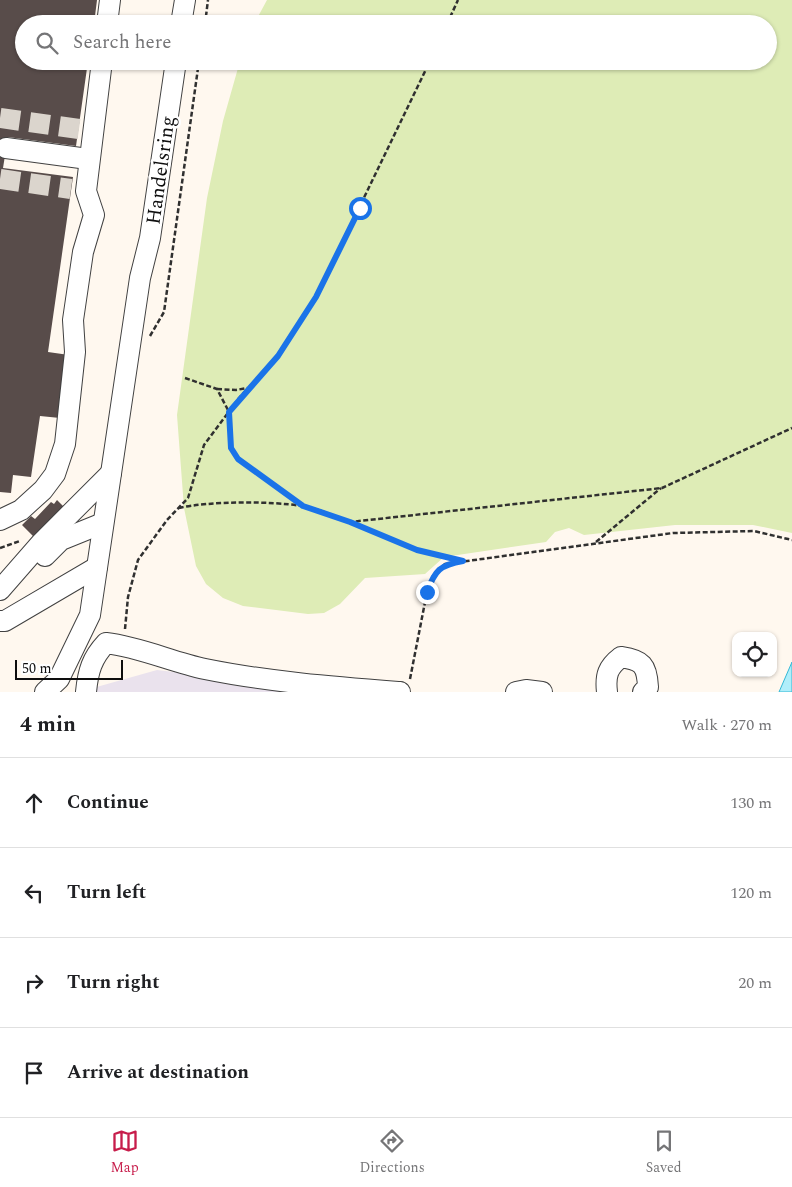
<!DOCTYPE html>
<html lang="en">
<head>
<meta charset="utf-8">
<style>
  body { margin:0; font-family:Spectral,serif; background:#f6f6f6; color:#202124 }
  .controls { position:absolute; right:15px; bottom:15px; display:grid; overflow:hidden; border-radius:10px; box-shadow:0 1px 4px #0004 }
  .controls button { width:45px; height:45px; display:grid; place-items:center; padding:0; border:0; border-bottom:1px solid #e0e0e0; background:#fff; color:#202124; font:25px sans-serif }
  .scale { position:absolute; left:15px; bottom:12px; width:108px; box-sizing:border-box; padding-left:5px; border:2px solid #0e0e0e; border-top:0; font-size:14px; line-height:18px; white-space:nowrap; color:#0e0e0e; -webkit-text-stroke:4px #fff; paint-order:stroke }
  .stop { position:absolute; width:15px; height:15px; margin:-11px; border:4px solid #1a73e8; border-radius:50%; background:#fff }
  .stop.end { background:#1a73e8; border-color:#fff; box-shadow:0 1px 5px #0008 }
  .list { margin:0; padding:0; list-style:none }
  h2 { display:flex; justify-content:space-between; align-items:center; height:65px; margin:0; padding:0 20px; font-size:21px }
  h2 small { font-size:16px; font-weight:400; color:#757577 }
  .list li { display:grid; grid-template-columns:32px 1fr auto; gap:15px; align-items:center; box-sizing:border-box; height:90px; padding:0 20px; border-top:1px solid #e0e0e0 }
  .list b { display:block; font-size:19px; white-space:nowrap }
  .list em { font-size:16px; font-style:normal; color:#757577 }
  .icon { flex:none; width:28px; height:28px; fill:none; stroke:currentColor; stroke-width:2; stroke-linecap:round; stroke-linejoin:round }
  .map { position:relative; flex:none; width:792px; height:692px; overflow:hidden }
  .search { position:absolute; background:#fff; box-shadow:0 1px 4px #0004; left:15px; right:15px; top:15px; height:55px; display:flex; align-items:center; gap:12px; box-sizing:border-box; padding:0 18px; border-radius:28px; color:#757577; font-size:19px }
  .sheet { height:425px; background:#fff }
  nav { display:flex; justify-content:space-around; align-items:center; box-sizing:border-box; height:70px; border-top:1px solid #e0e0e0; background:#fff; font-size:14px; color:#757577 }
  nav a { display:grid; justify-items:center; gap:2px }
  nav .on { color:#c71d4b }
  .map>svg:first-child { display:block }
  .industrial { fill:#eae2ed }
  .green { fill:#deecb6 }
  .water { fill:#b0eefa; stroke:#33b8d5 }
  .building { fill:#584c4a }
  .lines { fill:none; stroke-linecap:round; stroke-linejoin:round }
  .minor-tunnel { stroke:#dbd5cd; stroke-width:20; stroke-dasharray:20 10; stroke-linecap:butt }
  .minor-casing { stroke:#414141; stroke-width:22 }
  .path { stroke:#303030; stroke-width:2.5; stroke-dasharray:5 2.5; stroke-linecap:butt }
  .minor { stroke:#fff; stroke-width:20 }
  .route { stroke:#1a73e8; stroke-width:6 }
  .labels { text-anchor:middle; stroke-width:5; stroke-linejoin:round; paint-order:stroke }
  .street-label { font-size:20px; fill:#0e0e0e; stroke:#fff }
</style>
</head>
<body>
<div class="map">
<svg width="792" height="692" viewBox="0 0 792 692">
  <rect width="100%" height="100%" fill="#fff8ef"/>
  <path class="industrial" d="M157,670L340,692H93V688Z"/>
  <path class="green" d="M267,0H792V533L753,525H675L584,535L569,528L555,532L546,542L444,557L425,574L365,578L340,604L324,613L308,614L243,606L223,598L206,584L196,566L184,508L177,415L207,198L223,121L240,61H768V24H254Z"/>
  <path class="water" d="M792,662V692H779Z"/>
  <g class="building">
    <path d="M0,0H97L94,24H24V61H88L76,146L8,137L3,168L73,177L48,352L69,355L60,418L40,416L31,477L13,475L11,493L0,492Z"/>
    <path d="M57,500L65,508L35,538L22,525L31,516L35,519L51,502L54,504Z"/>
  </g>
  <g class="lines">
    <g class="minor-tunnel">
      <path d="M0,118L79,129"/>
      <path d="M0,179L71,189"/>
    </g>
    <defs>
      <g id="minor">
        <path d="M107,24L110,0"/>
        <path d="M181,24L185,0"/>
        <path d="M6,148L88,159"/>
        <path d="M0,520L21,510L43,490L55,474L65,444L75,352L73,320L83,252L94,215L86,191L102,61"/>
        <path d="M45,556L61,540L103,523"/>
        <path d="M0,590L41,543L111,473"/>
        <path d="M0,621H5L97,567"/>
        <path d="M45,692L59,679L90,615L140,278L150,238L176,61"/>
        <path d="M86,692C88,671 92,658 106,643C140,647 172,662 205,669C269,682 335,687 400,692"/>
        <path d="M516,692L526,690L542,692"/>
        <path d="M607,692C605,675 608,667 621,657C642,660 647,665 648,687L643,692"/>
      </g>
    </defs>
    <use href="#minor" class="minor-casing"/>
    <g class="path">
      <path d="M205,24L208,0"/>
      <path d="M447,24L458,0"/>
      <path d="M150,336L164,312L199,61"/>
      <path d="M185,378L217,389L229,412L231,448L238,459L301,505"/>
      <path d="M217,389L236,390L247,388"/>
      <path d="M179,508C210,501 271,501 302,506C318,508 334,517 350,522L662,488L792,428"/>
      <path d="M351,522L417,550L461,560"/>
      <path d="M596,542L661,488"/>
      <path d="M0,548L20,541"/>
      <path d="M125,629L128,597L138,560L167,520L188,498L204,445L239,398L278,356L316,297L430,61"/>
      <path d="M410,679L427,592L433,576L445,564L673,533L754,531L792,540"/>
    </g>
    <use href="#minor" class="minor"/>
  </g>
  <g class="lines">
    <path class="route" d="M360,208L316,297L278,356L229,412L231,448L238,459L303,506L350,522L417,550L463,561C440,565 435,570 427,592"/>
  </g>
  <g class="labels">
    <g class="street-label">
      <text transform="translate(160 170) rotate(-82)" y="7">Handelsring</text>
    </g>
  </g>
</svg>
<div class="controls">
<button><svg class="icon" aria-label="locate" viewBox="0 0 24 24"><circle cx="12" cy="12" r="6"/><path d="M12 2v4M12 18v4M2 12h4M18 12h4"/></svg></button>
</div>
<div class="scale">50 m</div>
<div class="stop" style="left:360px;top:208px"></div>
<div class="stop end" style="left:427px;top:592px"></div>
<div class="search"><svg class="icon" aria-label="search" viewBox="0 0 24 24"><circle cx="10" cy="10" r="6"/><path d="M15 15l6 6"/></svg>Search here</div>
</div>
<section class="sheet">
<h2>4 min<small>Walk · 270 m</small></h2>
<ul class="list">
<li><svg class="icon" aria-label="ahead" viewBox="0 0 24 24"><path d="M12 20V5M6 11l6-6 6 6"/></svg><div><b>Continue</b></div><em>130 m</em></li>
<li><svg class="icon" aria-label="left" viewBox="0 0 24 24"><path d="M17 20v-9H6M10 6l-5 5 5 5"/></svg><div><b>Turn left</b></div><em>120 m</em></li>
<li><svg class="icon" aria-label="right" viewBox="0 0 24 24"><path d="M7 20v-9h11M14 6l5 5-5 5"/></svg><div><b>Turn right</b></div><em>20 m</em></li>
<li><svg class="icon" aria-label="arrive" viewBox="0 0 24 24"><path d="M6 21V4h12l-3 4 3 4H6"/></svg><div><b>Arrive at destination</b></div></li>
</ul>
</section>
<nav>
<a class="on"><svg class="icon" aria-label="map" viewBox="0 0 24 24"><path d="M3 6l6-2 6 2 6-2v14l-6 2-6-2-6 2zM9 4v14M15 6v14"/></svg>Map</a>
<a><svg class="icon" aria-label="directions" viewBox="0 0 24 24"><path d="M12 3l9 9-9 9-9-9zM9 14v-3h6M13 9l2 2-2 2"/></svg>Directions</a>
<a><svg class="icon" aria-label="saved" viewBox="0 0 24 24"><path d="M7 4h10v16l-5-4-5 4z"/></svg>Saved</a>
</nav>
</body>
</html>
